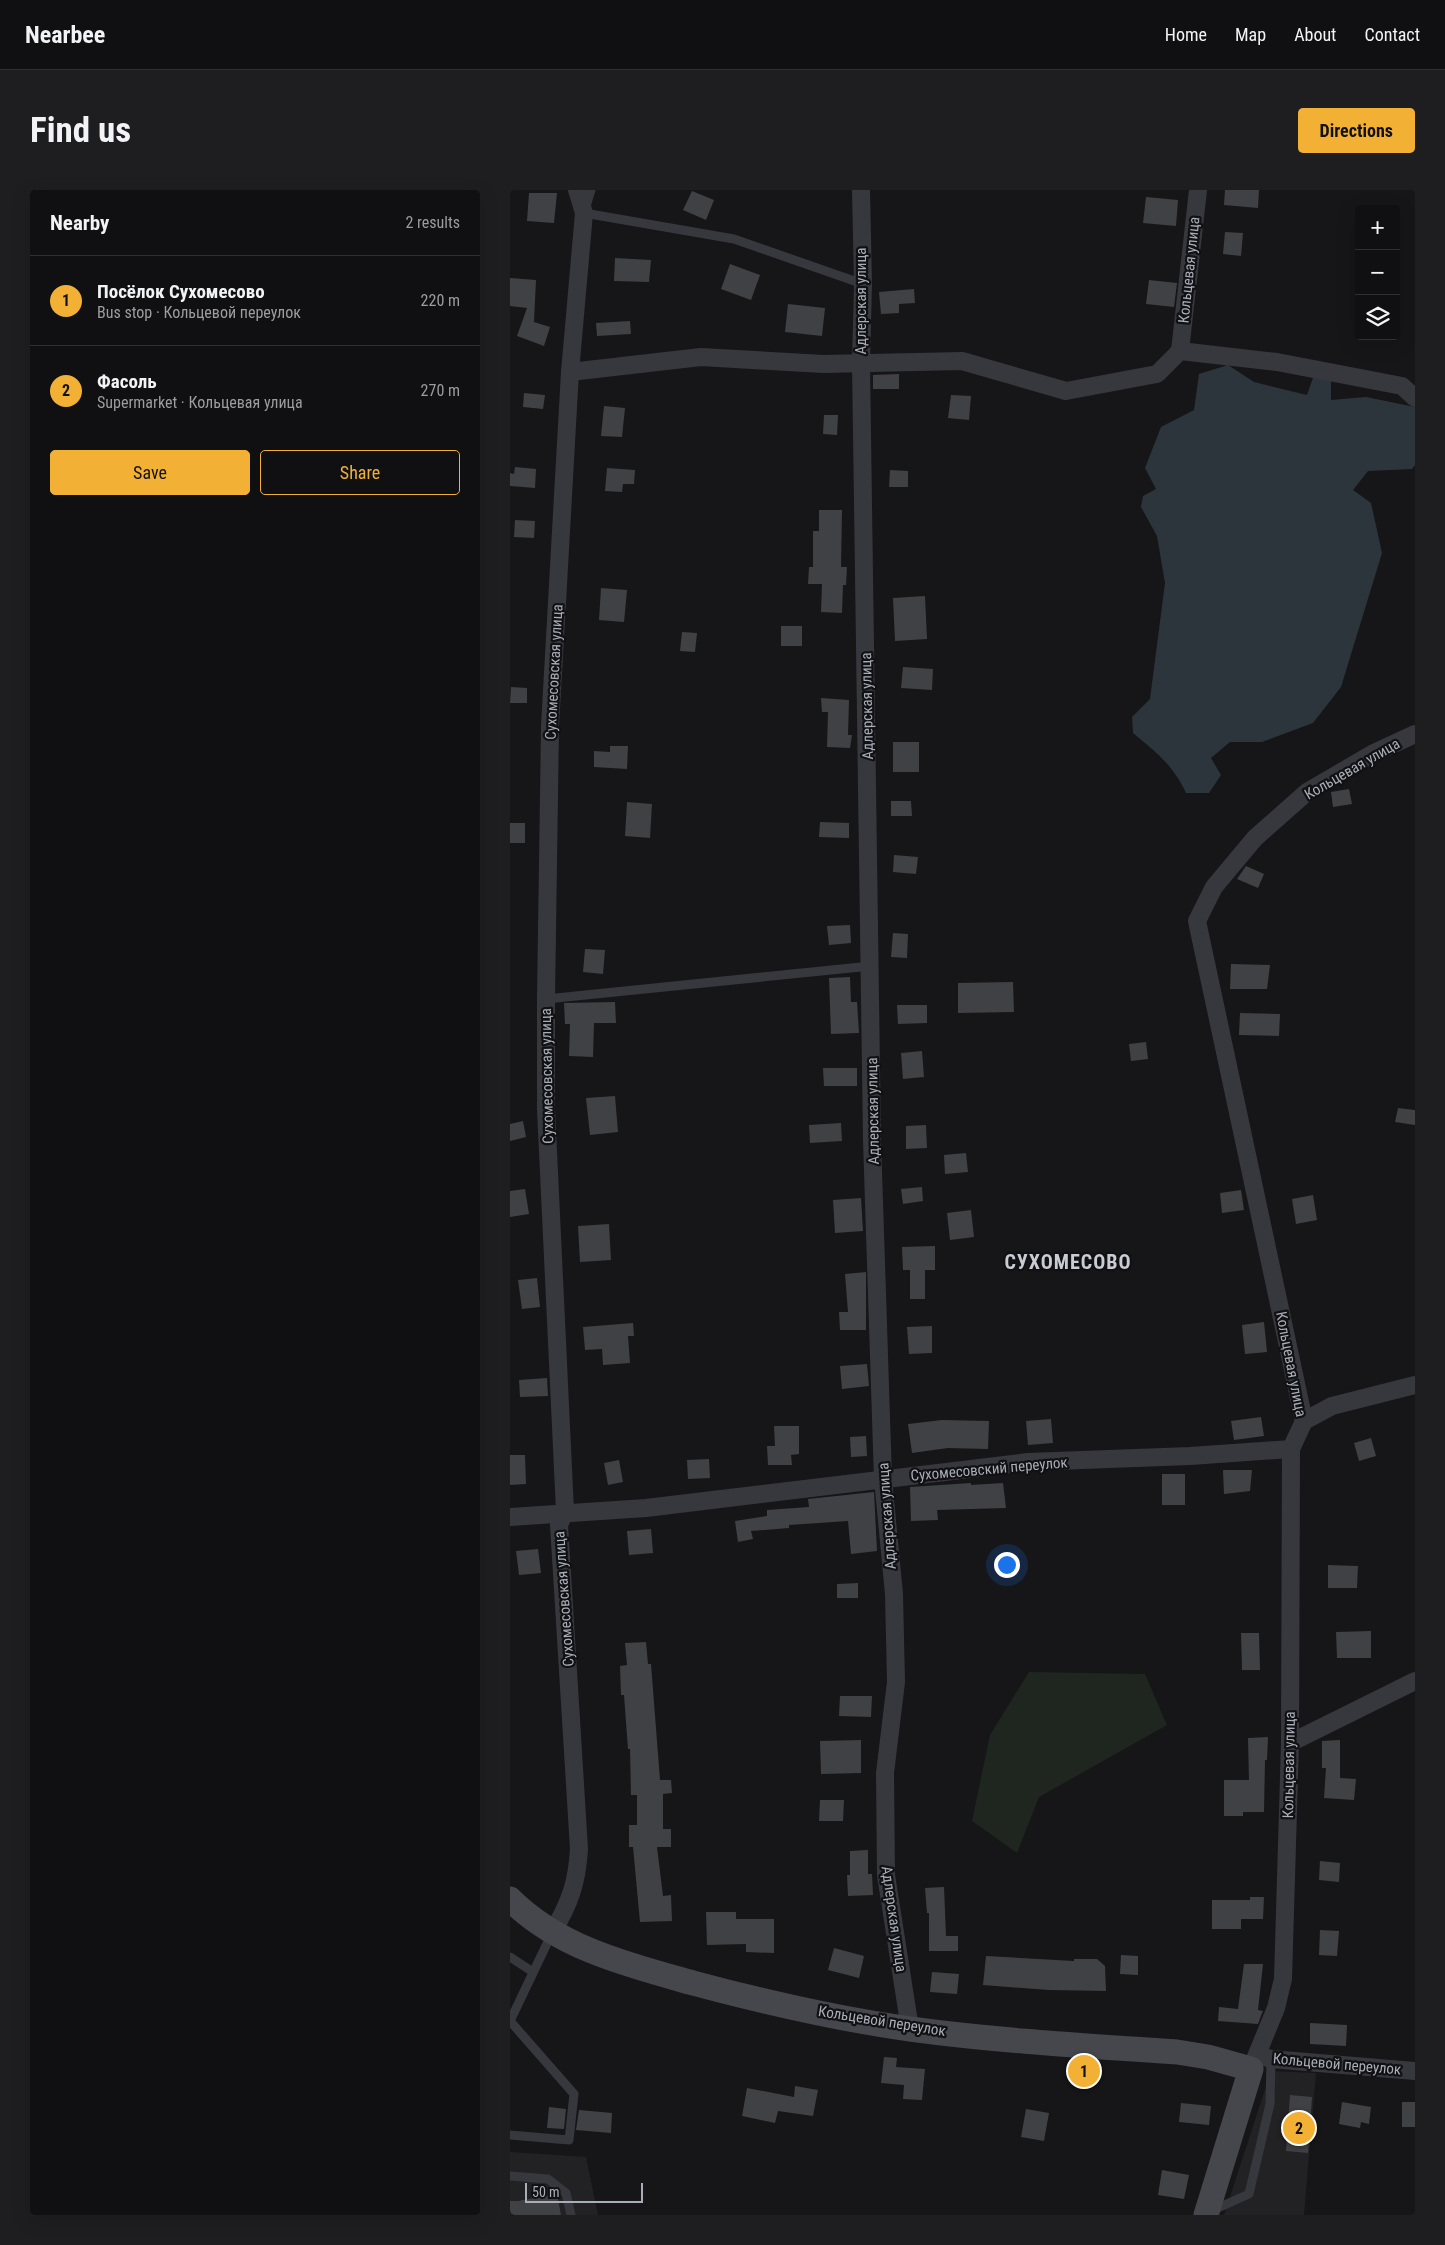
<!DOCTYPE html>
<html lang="en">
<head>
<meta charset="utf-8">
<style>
  body { margin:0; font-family:"Roboto Condensed",sans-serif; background:#1e1e20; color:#f1f3f6 }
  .controls { position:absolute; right:15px; top:15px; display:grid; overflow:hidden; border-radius:5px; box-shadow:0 5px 20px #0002 }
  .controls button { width:45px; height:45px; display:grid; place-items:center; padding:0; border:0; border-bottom:1px solid #303032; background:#101012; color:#f1f3f6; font:25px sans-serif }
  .scale { position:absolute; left:15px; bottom:12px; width:118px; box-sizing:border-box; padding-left:5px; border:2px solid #a8adb8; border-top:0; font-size:14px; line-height:18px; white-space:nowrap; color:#a8adb8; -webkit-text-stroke:4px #111113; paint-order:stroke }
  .you { position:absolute; left:496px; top:1374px; width:18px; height:18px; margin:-12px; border:4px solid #fff; border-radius:50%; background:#1a73e8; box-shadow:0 0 0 8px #1a73e833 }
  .badge { display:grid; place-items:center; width:32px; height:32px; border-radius:50%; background:#f2b134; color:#111; font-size:16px; font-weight:700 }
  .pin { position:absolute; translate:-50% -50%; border:2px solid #fff; box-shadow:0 1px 5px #0006 }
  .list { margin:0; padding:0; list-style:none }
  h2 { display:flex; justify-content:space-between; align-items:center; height:65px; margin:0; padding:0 20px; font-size:21px }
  h2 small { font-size:16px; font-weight:400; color:#9c9d9f }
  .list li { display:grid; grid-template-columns:32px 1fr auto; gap:15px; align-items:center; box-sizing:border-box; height:90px; padding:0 20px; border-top:1px solid #303032 }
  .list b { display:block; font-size:19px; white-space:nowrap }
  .list p { margin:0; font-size:16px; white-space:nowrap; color:#9c9d9f }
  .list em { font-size:16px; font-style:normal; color:#9c9d9f }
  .actions { display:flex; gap:10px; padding:15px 20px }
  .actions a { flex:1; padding:11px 0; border:1px solid #f2b134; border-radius:5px; text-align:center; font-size:18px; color:#f2b134 }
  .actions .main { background:#f2b134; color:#111 }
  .icon { flex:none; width:28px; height:28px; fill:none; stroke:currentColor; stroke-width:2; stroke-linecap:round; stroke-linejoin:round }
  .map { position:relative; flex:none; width:905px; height:2025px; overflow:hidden; border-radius:5px }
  header { display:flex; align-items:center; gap:30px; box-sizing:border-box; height:70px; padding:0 25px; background:#101012; border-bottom:1px solid #303032 }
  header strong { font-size:24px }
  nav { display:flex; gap:28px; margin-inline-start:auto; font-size:18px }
  .intro { display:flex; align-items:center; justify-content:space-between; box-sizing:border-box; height:120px; padding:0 30px }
  h1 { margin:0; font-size:35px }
  .button { padding:12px 22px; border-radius:5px; background:#f2b134; color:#111; font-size:18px; font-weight:700 }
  main { display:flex; gap:30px; padding:0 30px }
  aside { flex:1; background:#101012; border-radius:5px; box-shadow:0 5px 20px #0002 }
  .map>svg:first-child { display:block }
  .built { fill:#222225 }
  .green { fill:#1e261f }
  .water { fill:#2c353c }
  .building { fill:#404145 }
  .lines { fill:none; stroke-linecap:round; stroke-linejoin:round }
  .service { stroke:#37383d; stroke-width:9 }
  .minor { stroke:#37383d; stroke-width:18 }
  .secondary { stroke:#45474d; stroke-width:25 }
  .labels { text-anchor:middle; stroke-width:4.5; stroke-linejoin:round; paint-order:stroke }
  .street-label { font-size:15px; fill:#a8adb8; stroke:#111113 }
  .district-label { font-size:20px; font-weight:bold; letter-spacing:1px; fill:#c9ccd4; stroke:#111113 }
</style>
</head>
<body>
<header>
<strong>Nearbee</strong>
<nav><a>Home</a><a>Map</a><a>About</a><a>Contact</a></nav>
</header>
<div class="intro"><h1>Find us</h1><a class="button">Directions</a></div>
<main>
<aside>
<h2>Nearby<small>2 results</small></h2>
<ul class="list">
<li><span class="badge">1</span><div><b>Посёлок Сухомесово</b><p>Bus stop · Кольцевой переулок</p></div><em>220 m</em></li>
<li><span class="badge">2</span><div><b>Фасоль</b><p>Supermarket · Кольцевая улица</p></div><em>270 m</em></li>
</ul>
<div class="actions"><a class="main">Save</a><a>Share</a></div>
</aside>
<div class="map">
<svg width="905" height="2025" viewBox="0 0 905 2025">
  <rect width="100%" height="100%" fill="#161618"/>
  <g class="built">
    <path d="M761,1881L806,1883L794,2025H714Z"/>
    <path d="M0,1962L76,1967L88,2025H0Z"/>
  </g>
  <path class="green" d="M519,1482L635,1484L657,1535L529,1607L507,1663L462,1631L480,1545Z"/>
  <path class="water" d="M718,175L744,192L797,205L804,185L821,188V210L856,207L905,217V275L902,279L858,281L843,300L861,313L872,363L831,497L803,533L752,552H720L701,568L711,585L699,603H676C663,575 646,562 623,543L622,527L640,509L655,393L647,346L631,317L633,306L646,299L635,278L651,237L684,220L689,184Z"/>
  <g class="building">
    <path d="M715,0H749L748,18L714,15Z"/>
    <path d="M182,1L204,10L196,30L173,20Z"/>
    <path d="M19,3H47L44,33L17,31Z"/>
    <path d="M636,7L668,10L666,36L633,33Z"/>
    <path d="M715,42L733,43L731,66L713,64Z"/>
    <path d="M105,68L141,70L139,92L104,91Z"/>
    <path d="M220,74L250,85L241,110L211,99Z"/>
    <path d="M0,88L26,90L24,132L40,137L34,156L7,146L17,118L0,116Z"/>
    <path d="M639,90L667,93L664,117L636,114Z"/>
    <path d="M404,99L405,113L389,114V123L371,124L369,102Z"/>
    <path d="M278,114L315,118L312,146L275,142Z"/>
    <path d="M120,131L121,144L87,146L86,133Z"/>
    <path d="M389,184V199H363V185Z"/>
    <path d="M14,203L35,205L33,219L13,217Z"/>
    <path d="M441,205L461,206L459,230L438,228Z"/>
    <path d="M94,216L115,218L112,247L91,246Z"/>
    <path d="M314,225H328L327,245L313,244Z"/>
    <path d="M5,277L26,279L25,298L0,296V283L4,284Z"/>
    <path d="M97,278L125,280L124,294H113L112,302L95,301Z"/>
    <path d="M380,280L398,281V297H379Z"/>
    <path d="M309,320H332L331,377H337L336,395H333L332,423L311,422L312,394H298L299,377H303V341H309Z"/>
    <path d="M5,330L25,331L24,348L4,347Z"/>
    <path d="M91,398L117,400L114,432L89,430Z"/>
    <path d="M415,406L417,449L385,451L383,408Z"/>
    <rect x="271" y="436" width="21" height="20"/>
    <path d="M172,442L187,443L185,462L170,461Z"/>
    <path d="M393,477L423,479L422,500L391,498Z"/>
    <path d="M1,497L17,498V513H0Z"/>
    <path d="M311,508L339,510L338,545H342L340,558L317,557L318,522H312Z"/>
    <rect x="383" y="552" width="26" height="30"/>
    <path d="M100,556H118L117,579L84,577V561L100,562Z"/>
    <path d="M839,599L842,614L823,617L821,602Z"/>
    <path d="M381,611H401L402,626H381Z"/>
    <path d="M117,612L142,614L140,648L115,646Z"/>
    <path d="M310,632L339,633V648L309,647Z"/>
    <rect x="0" y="633" width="15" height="20"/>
    <path d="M384,665L408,667L406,684L383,682Z"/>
    <path d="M736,676L754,684L748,698L727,689Z"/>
    <path d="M340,735L341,753L319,755L317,736Z"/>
    <path d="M383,743L398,744L397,768L381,767Z"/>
    <path d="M75,759L95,760L93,784L73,782Z"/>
    <path d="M721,774L760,775L757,799H720Z"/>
    <path d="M340,787L341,812H347L349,843L321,844L319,788Z"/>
    <path d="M503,792L504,822L448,823V793Z"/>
    <path d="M105,812L106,833H84L83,867L59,866L60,834H55L54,813Z"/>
    <path d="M387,815H417V833L388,834Z"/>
    <path d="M730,823L770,824L769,846L729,845Z"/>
    <path d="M636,852L638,869L621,871L619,854Z"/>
    <path d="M412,861L414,887L393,889L391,863Z"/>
    <path d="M313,878H347V896H314Z"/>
    <path d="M105,906L108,942L80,945L76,908Z"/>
    <path d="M888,918L905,920V935L885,932Z"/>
    <path d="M13,931L16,947L0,951V934Z"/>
    <path d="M331,933L332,951L300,953L299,935Z"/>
    <path d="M416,935L417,958L396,959V936Z"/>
    <path d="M456,963L458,982L435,984L434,965Z"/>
    <path d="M412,997L413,1011L393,1014L391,999Z"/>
    <path d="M15,999L19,1024L0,1027V1001Z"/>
    <path d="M731,1000L734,1020L712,1023L710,1003Z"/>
    <path d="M803,1005L807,1030L786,1034L782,1009Z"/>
    <path d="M351,1008L353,1041L325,1043L323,1010Z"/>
    <path d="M461,1020L464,1047L440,1050L437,1023Z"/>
    <path d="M99,1034L101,1070L70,1072L68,1036Z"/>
    <path d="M425,1056V1080H415V1109H400V1080H393L392,1057Z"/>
    <path d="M356,1082V1140H330L329,1122H338L335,1084Z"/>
    <path d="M27,1088L30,1117L12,1119L8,1090Z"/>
    <path d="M754,1132L757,1162L735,1164L732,1135Z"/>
    <path d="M123,1133L124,1146H118L120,1173L93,1175L92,1159L75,1160L73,1137Z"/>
    <path d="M422,1136V1163L399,1164L397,1137Z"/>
    <path d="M357,1174L359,1196L332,1199L330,1176Z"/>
    <path d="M37,1188L38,1206L10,1207L9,1190Z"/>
    <path d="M751,1227L754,1246L724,1250L721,1231Z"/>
    <path d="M541,1229L543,1253L518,1255L516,1231Z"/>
    <path d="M432,1230L479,1231L478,1259L438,1258L402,1263L398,1234Z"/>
    <path d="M264,1236H289V1264L281,1265L282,1275H258L257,1256H265Z"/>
    <path d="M356,1246L357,1266L341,1267L340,1247Z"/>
    <path d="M861,1248L866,1266L849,1271L844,1253Z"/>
    <path d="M0,1265H15L16,1294L0,1295Z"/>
    <path d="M199,1269L200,1288L178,1289L177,1270Z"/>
    <path d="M109,1270L113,1292L98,1295L94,1273Z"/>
    <path d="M713,1280H742L740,1301L714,1304Z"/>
    <rect x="652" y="1284" width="23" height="31"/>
    <path d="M461,1293V1295L493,1293L496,1318L427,1320L428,1330L401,1331L400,1297Z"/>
    <path d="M364,1302L367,1361L341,1364L338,1331L279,1335V1338L241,1341L243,1349L228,1352L225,1331L257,1326V1320L299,1317L298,1309Z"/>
    <path d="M141,1339L143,1363L119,1365L117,1341Z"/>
    <path d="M28,1359L31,1383L9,1385L6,1361Z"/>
    <path d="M818,1375L848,1376L847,1398H818Z"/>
    <path d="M348,1393V1408H327V1394Z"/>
    <path d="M861,1441V1468H827L826,1442Z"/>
    <path d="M731,1443H749L750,1480H732Z"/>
    <path d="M136,1452L138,1474H141L150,1590H161L162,1603L153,1604V1639H161V1657H147L153,1706L161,1705L162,1731L130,1732L123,1657H119V1635H127V1605H121L120,1559H118L114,1505H111L110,1476L117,1475L115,1453Z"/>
    <path d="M330,1506H362L361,1527L329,1526Z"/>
    <path d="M758,1547L757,1570H755L754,1622H733V1626H714V1590H739L738,1548Z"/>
    <path d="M351,1550V1583L311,1584L310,1551Z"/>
    <path d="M830,1550V1588L846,1589L844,1610L814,1608L816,1578H812V1551Z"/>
    <path d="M310,1610H334L333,1631H309Z"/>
    <path d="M358,1660V1684H362L363,1705L338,1706L337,1685H340V1661Z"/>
    <path d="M810,1671L830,1673L829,1692L809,1690Z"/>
    <path d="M434,1697L436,1746H448V1761H419V1723H417L415,1698Z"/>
    <path d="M740,1707H754L753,1729H731V1739H702V1710H740Z"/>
    <path d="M196,1722H226V1729H264V1763L236,1762V1754L197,1755Z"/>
    <path d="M810,1740L829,1741L827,1766L809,1765Z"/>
    <path d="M324,1758L354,1766L349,1788L318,1780Z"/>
    <path d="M611,1765L628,1766V1785L610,1784Z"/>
    <path d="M476,1766L564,1771V1769H587L595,1776L596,1801L539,1800L473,1795Z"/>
    <path d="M734,1774H753L748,1820L753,1821L752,1823L748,1834L708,1831L709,1817L728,1819Z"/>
    <path d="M422,1782L449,1784L447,1804L420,1802Z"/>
    <path d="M800,1833L837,1835L836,1856L800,1854Z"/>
    <path d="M374,1867L387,1868L386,1877L415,1879L412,1910L393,1909L394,1895L371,1893Z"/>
    <path d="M285,1896L308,1900L303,1926L268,1921L265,1933L232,1926L237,1898L284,1907Z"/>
    <path d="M780,1905L802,1907L798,1963L776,1961Z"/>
    <path d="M832,1912L861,1917L859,1934L851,1932L850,1938L829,1934Z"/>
    <rect x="892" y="1912" width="13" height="25"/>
    <path d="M671,1913L701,1916L699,1935L669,1932Z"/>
    <path d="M39,1917L56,1919L54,1939L37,1938Z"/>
    <path d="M516,1919L539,1923L534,1951L511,1947Z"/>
    <path d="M69,1920L102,1923L101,1943L66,1940Z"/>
    <path d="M652,1980L679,1985L674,2009L648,2005Z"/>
    <path d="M47,2004L51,2025H0V2011H8Z"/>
  </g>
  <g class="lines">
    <g class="service">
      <path d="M81,0L74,23L224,49L353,94"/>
      <path d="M36,809L361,776"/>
      <path d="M0,1767L23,1782"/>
      <path d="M0,1831L42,1743"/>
      <path d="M0,1945L59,1950L64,1904L0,1831"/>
      <path d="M0,1986L38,1989L56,2003L61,2025"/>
      <path d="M701,2021L739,2004L760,1914L761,1869"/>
    </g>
    <g class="minor">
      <path d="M351,0L353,94L351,173L362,950L373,1289L384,1404L386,1492L375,1583L376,1685L400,1839"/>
      <path d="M670,161L688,0"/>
      <path d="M60,182L191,167L313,174L452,171L556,201L647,184L670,161L767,172L892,196L905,208"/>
      <path d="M794,1231L822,1216L905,1195"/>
      <path d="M0,1327L136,1318L518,1272L680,1266L781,1259"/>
      <path d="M780,1553L905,1491"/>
      <path d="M42,1743C60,1713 67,1693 69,1659L49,1335L55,1321L36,919V809L40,536L60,182L74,23L67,0"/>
      <path d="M748,1865L761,1869L905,1881"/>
      <path d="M741,1879L766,1818L773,1789L780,1553L781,1259L794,1231L687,731L704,697L745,648L797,602L862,564L905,544"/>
    </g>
    <path class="secondary" d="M0,1709C49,1758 118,1775 183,1793C254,1812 327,1829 400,1839C489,1851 579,1856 667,1862L698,1867L741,1879L696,2025"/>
  </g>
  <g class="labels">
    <g class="street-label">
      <text transform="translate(679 80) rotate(-84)" y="5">Кольцевая улица</text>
      <text transform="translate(351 111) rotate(-90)" y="5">Адлерская улица</text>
      <text transform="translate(44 482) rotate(-87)" y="5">Сухомесовская улица</text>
      <text transform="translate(357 516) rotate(-91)" y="5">Адлерская улица</text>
      <text transform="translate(842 579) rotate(-30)" y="5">Кольцевая улица</text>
      <text transform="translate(37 886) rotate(-91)" y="5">Сухомесовская улица</text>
      <text transform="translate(363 921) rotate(-91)" y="5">Адлерская улица</text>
      <text transform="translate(781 1174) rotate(79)" y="5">Кольцевая улица</text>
      <text transform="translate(479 1279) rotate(-5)" y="5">Сухомесовский переулок</text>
      <text transform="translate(377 1326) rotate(-94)" y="5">Адлерская улица</text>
      <text transform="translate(54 1409) rotate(-94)" y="5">Сухомесовская улица</text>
      <text transform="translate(779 1575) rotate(-89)" y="5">Кольцевая улица</text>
      <text transform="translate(384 1729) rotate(82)" y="5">Адлерская улица</text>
      <text transform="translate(372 1831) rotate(9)" y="5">Кольцевой переулок</text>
      <text transform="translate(827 1874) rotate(5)" y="5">Кольцевой переулок</text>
    </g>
    <g class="district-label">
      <text x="558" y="1079">СУХОМЕСОВО</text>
    </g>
  </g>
</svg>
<div class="controls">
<button>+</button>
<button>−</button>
<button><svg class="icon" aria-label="layers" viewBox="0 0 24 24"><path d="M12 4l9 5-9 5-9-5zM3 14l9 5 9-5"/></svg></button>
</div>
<div class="scale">50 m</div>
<div class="you"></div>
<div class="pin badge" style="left:574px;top:1881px">1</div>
<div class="pin badge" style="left:789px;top:1938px">2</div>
</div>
</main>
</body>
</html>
